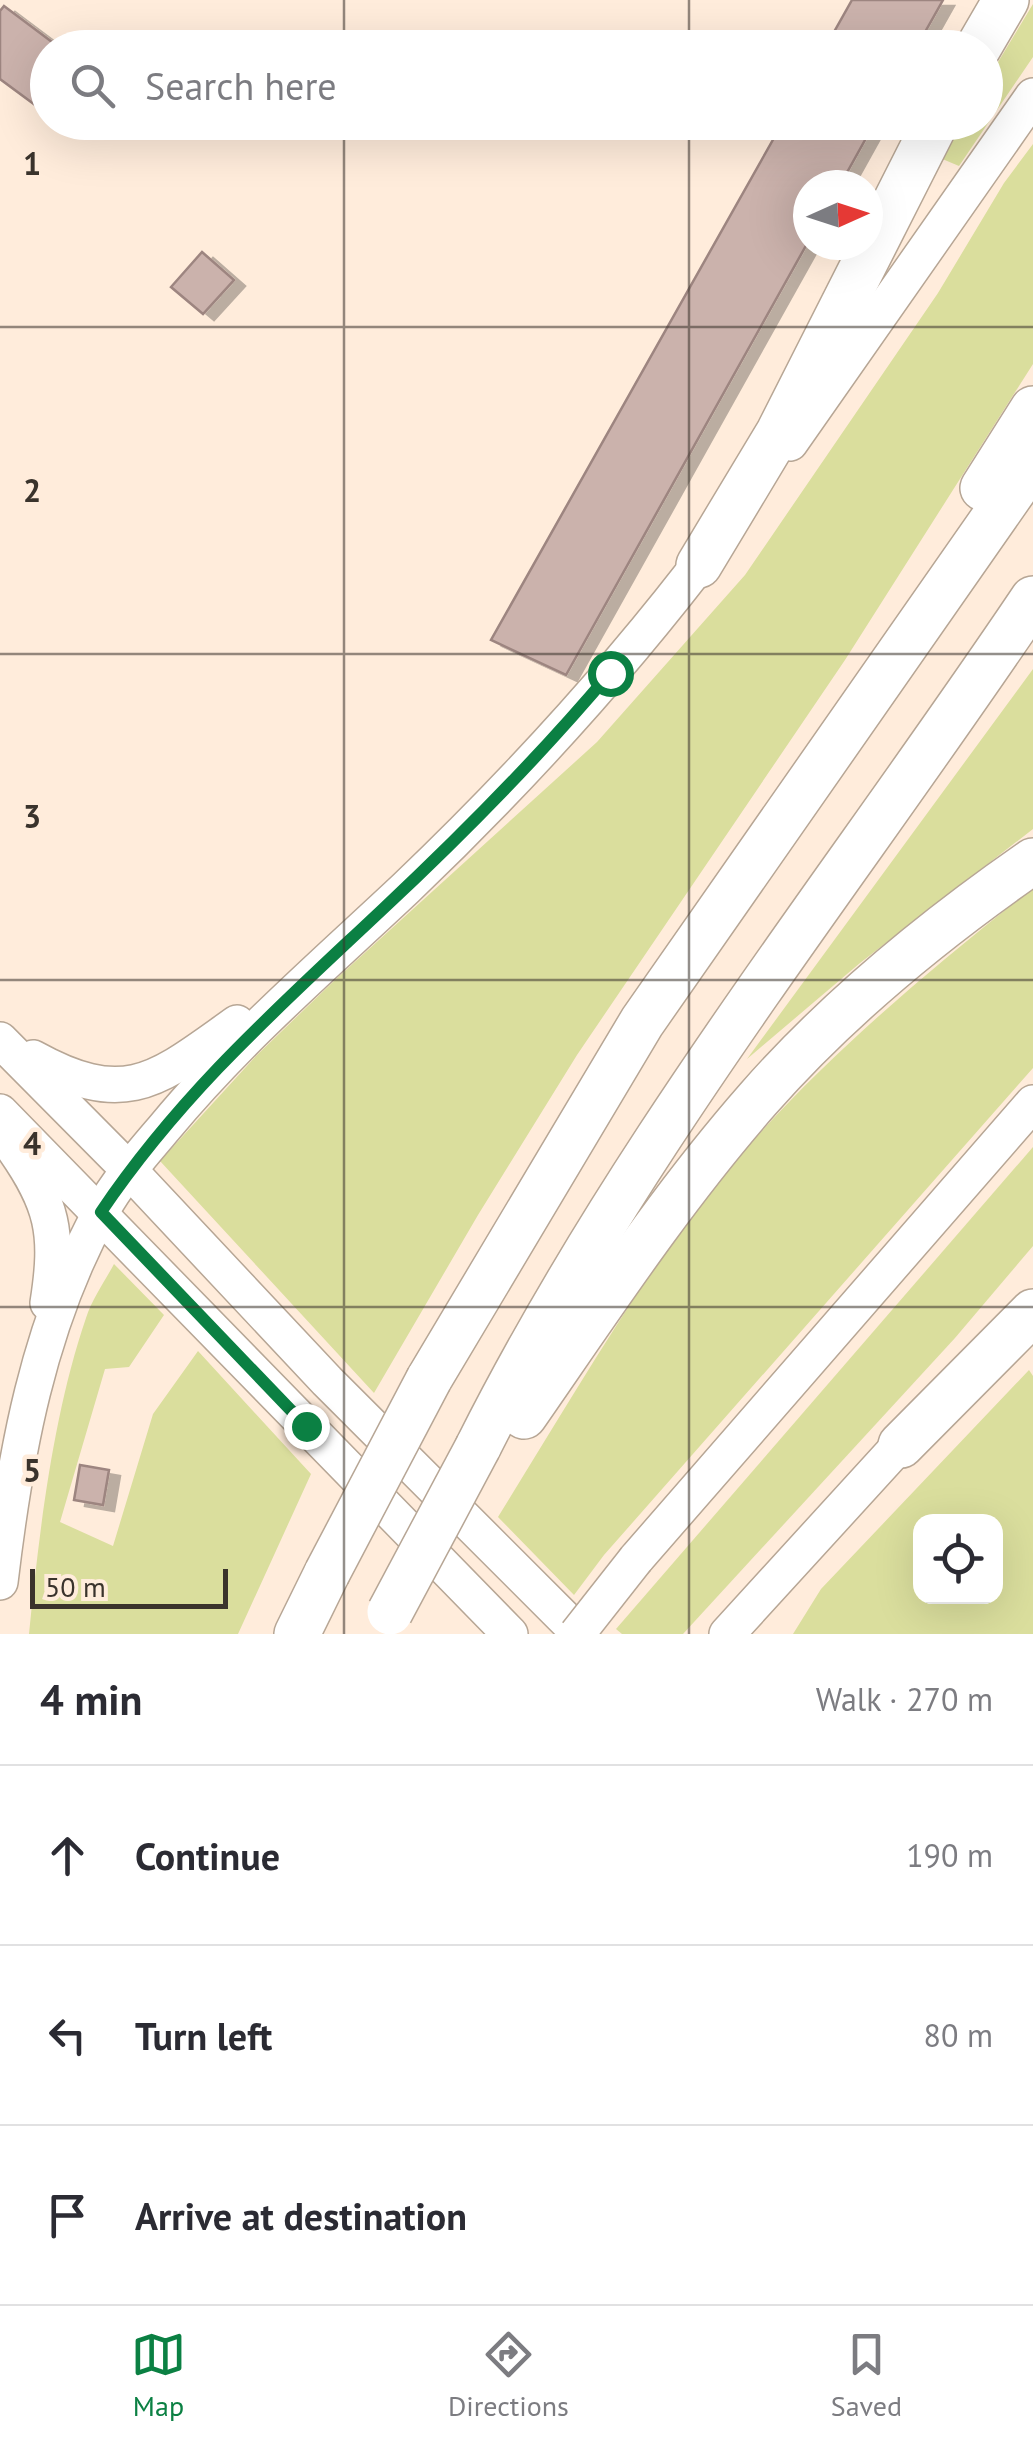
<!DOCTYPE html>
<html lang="en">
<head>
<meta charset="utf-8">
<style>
  body { margin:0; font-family:"PT Sans",sans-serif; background:#f7f7f7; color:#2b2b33 }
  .controls { position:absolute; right:30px; bottom:30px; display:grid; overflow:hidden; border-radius:20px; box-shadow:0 10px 40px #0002 }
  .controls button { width:90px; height:90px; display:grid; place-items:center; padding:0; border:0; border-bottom:2px solid #e1e1e2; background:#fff; color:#2b2b33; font:50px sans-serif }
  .compass { position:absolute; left:793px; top:170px; width:90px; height:90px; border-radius:50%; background:#fff; box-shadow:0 10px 40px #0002; rotate:87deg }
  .scale { position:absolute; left:30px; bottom:25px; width:198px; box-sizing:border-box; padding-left:10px; border:5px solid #3a332c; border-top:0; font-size:28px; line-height:35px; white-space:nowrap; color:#3a332c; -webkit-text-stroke:8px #ffecdb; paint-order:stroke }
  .stop { position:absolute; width:30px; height:30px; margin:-22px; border:8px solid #0b8043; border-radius:50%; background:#fff }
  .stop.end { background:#0b8043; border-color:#fff; box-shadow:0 2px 10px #0008 }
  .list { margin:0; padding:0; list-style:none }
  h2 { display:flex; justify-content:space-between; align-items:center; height:130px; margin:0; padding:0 40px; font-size:42px }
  h2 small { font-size:32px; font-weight:400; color:#7c7c81 }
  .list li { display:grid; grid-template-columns:65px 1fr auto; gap:30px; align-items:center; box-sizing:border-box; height:180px; padding:0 40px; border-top:2px solid #e1e1e2 }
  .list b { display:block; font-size:38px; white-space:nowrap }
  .list em { font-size:32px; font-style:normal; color:#7c7c81 }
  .icon { flex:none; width:55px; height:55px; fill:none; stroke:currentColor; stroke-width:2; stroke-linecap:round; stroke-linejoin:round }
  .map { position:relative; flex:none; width:1033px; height:1634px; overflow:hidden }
  .search { position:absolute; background:#fff; box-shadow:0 10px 40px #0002; left:30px; right:30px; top:30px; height:110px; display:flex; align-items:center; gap:25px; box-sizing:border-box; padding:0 35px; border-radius:55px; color:#7c7c81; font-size:38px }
  .sheet { height:670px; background:#fff }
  nav { display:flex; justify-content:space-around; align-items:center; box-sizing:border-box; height:140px; border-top:2px solid #e1e1e2; background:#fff; font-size:28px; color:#7c7c81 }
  nav a { display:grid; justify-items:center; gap:5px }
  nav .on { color:#0b8043 }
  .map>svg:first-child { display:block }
  .green { fill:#dade9d; fill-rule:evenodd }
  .building { fill:#cbb2ac; stroke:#9d8580; stroke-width:2.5; filter:url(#shadow) }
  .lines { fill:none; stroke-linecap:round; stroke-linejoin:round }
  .secondary-casing { stroke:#b7a695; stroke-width:38 }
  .motorway-casing { stroke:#b7a695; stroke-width:48 }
  .secondary { stroke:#fff; stroke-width:35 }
  .motorway { stroke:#fff; stroke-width:45 }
  .secondary-bridge-casing { stroke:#b7a695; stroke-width:38; stroke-linecap:butt }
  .motorway-bridge-casing { stroke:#b7a695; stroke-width:48; stroke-linecap:butt }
  .secondary-bridge { stroke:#fff; stroke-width:35 }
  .motorway-bridge { stroke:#fff; stroke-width:45 }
  .route { stroke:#0b8043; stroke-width:12 }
  .grid { fill:none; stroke:#3a332c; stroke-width:2.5; stroke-opacity:0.55 }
  .grid-label { font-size:32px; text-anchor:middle; font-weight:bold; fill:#3a332c; stroke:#ffecdb; stroke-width:9; stroke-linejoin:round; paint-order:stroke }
</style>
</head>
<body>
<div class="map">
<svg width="1033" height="1634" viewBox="0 0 1033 1634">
  <defs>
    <filter id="shadow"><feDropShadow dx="11" dy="6" stdDeviation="0" flood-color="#0004"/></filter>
  </defs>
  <rect width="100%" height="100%" fill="#ffecdb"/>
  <g class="green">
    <path d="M1033,4V57L959,166L940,158L961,123L986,122V82Z"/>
    <path d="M1033,144V364L845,660L577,1055L478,1215L374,1393L160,1161L256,1056L336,979L597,742L745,575L938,293L1004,183Z"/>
    <path d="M1033,669V829L860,963L747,1059Z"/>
    <path d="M1033,888V1068L604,1555L574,1595L498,1517C555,1425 610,1331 672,1242C769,1104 901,992 1033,888Z"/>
    <path d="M1033,1147V1246L955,1338L683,1634H622L616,1629Z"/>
    <path d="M114,1264L164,1315L129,1367L105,1369L60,1522L113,1546L153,1414L198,1351L311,1474L238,1634H29C39,1533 53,1414 86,1318C92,1299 105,1281 114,1264Z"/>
    <path d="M1029,1370L1033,1376V1634H793L821,1589ZM920,1522H996V1596H920Z"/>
  </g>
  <g class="building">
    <path d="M852,0H943L916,48H825Z"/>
    <path d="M4,6L60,48H48L46,113L0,79V11Z"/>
    <path d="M783,122H875L840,185H808V242L566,675L491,640Z"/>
    <path d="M202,252L234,280L203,314L171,287Z"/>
    <path d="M80,1465L109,1470L103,1505L74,1500Z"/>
  </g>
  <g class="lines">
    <defs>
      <g id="secondary">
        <path d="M790,443L1033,96"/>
        <path d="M0,1040L129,1170L327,1381L580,1634"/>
        <path d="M33,1058C127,1110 158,1079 237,1023"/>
        <path d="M0,1112L510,1634"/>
        <path d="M12,1146C53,1204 59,1233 48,1303"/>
        <path d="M636,1559L1033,1103"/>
        <path d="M0,1582C15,1455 38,1326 101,1212C118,1181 142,1154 165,1127C237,1040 323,966 406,888C517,782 621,668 714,545"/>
        <path d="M727,1634L916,1427"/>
      </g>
      <g id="motorway">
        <path d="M978,48L1006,0"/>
        <path d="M983,488L1033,409"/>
        <path d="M699,565L779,432L936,122"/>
        <path d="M429,1379L642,1022L1033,462"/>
        <path d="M524,1416C599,1308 671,1198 758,1099C837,1009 935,929 1033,861"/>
        <path d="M901,1445L1033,1312"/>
        <path d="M478,1447C630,1144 845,879 1033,599"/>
        <path d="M297,1634L327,1573"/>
      </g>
    </defs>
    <use href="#secondary" class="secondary-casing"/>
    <use href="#motorway" class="motorway-casing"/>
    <use href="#secondary" class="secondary"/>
    <use href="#motorway" class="motorway"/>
    <defs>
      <path id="secondary-bridge" d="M577,1634L636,1559"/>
      <g id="motorway-bridge">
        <path d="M327,1573L429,1379"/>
        <path d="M390,1612L478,1447"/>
      </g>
    </defs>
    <use href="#secondary-bridge" class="secondary-bridge-casing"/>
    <use href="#motorway-bridge" class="motorway-bridge-casing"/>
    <use href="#secondary-bridge" class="secondary-bridge"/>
    <use href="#motorway-bridge" class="motorway-bridge"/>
  </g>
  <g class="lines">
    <path class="route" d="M306,1426L101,1212C182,1092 280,1006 384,908C464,833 540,756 610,673"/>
  </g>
  <path class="grid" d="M344,0V48M689,0V48M344,122V1634M689,122V1634M0,327H1033M0,654H1033M0,980H1033M0,1307H1033"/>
  <g class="grid-label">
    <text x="32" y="175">1</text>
    <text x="32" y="502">2</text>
    <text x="32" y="828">3</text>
    <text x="32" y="1155">4</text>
    <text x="32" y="1482">5</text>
  </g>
</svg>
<div class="controls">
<button><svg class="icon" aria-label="locate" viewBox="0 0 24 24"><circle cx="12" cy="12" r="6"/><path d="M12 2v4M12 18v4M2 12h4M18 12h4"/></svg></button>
</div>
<svg class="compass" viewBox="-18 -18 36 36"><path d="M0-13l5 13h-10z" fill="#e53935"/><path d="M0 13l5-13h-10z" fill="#7c7c81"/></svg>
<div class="scale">50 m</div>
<div class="stop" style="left:610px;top:673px"></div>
<div class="stop end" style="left:306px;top:1426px"></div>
<div class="search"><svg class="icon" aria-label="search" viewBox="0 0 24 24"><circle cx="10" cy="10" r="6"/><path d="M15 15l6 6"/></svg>Search here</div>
</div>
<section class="sheet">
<h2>4 min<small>Walk · 270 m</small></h2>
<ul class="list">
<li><svg class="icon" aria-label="ahead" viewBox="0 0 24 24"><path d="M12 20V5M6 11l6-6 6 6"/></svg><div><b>Continue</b></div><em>190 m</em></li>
<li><svg class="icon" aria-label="left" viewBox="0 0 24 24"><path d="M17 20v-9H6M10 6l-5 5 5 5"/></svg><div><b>Turn left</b></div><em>80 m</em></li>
<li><svg class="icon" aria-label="arrive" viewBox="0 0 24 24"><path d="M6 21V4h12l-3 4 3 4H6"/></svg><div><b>Arrive at destination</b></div></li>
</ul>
</section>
<nav>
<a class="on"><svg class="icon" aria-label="map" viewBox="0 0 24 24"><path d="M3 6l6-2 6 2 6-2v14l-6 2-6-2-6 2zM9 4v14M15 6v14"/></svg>Map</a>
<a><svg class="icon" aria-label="directions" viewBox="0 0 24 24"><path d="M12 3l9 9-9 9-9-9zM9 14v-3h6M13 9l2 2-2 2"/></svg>Directions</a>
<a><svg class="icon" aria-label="saved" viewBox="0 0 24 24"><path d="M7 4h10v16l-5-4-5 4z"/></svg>Saved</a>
</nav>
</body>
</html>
